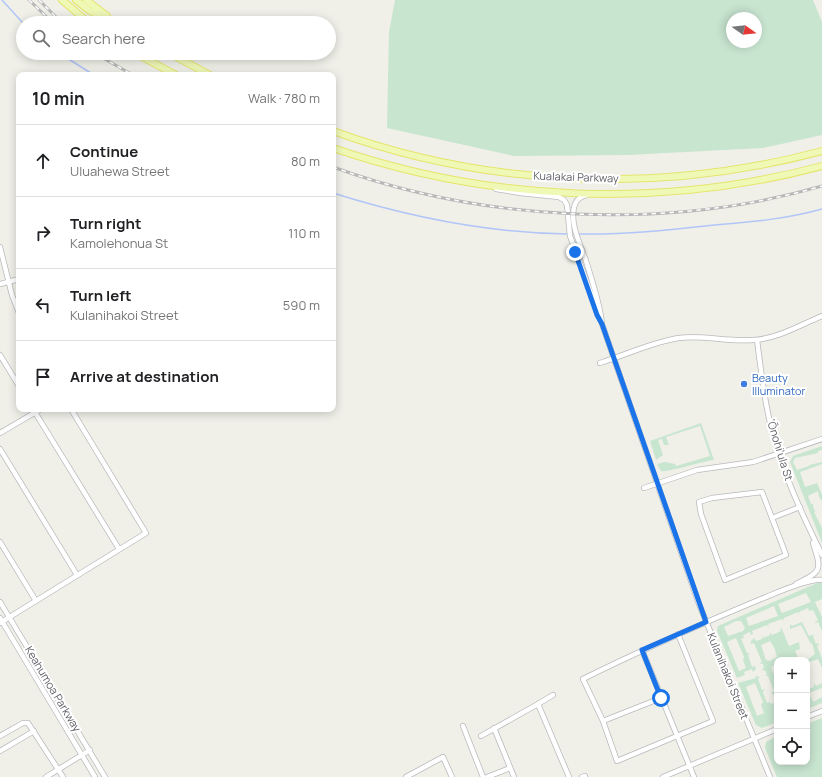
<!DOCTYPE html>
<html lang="en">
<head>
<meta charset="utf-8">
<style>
  body { margin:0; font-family:Manrope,sans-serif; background:#f6f6f6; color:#202124 }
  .controls { position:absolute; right:12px; bottom:12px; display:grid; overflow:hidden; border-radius:8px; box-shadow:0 2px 10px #0003 }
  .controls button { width:36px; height:36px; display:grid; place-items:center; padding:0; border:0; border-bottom:1px solid #e0e0e0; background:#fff; color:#202124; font:20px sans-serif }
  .compass { position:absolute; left:726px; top:12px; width:36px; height:36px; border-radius:50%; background:#fff; box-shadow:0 2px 10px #0003; rotate:104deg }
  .stop { position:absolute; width:12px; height:12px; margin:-9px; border:3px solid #1a73e8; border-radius:50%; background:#fff }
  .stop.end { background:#1a73e8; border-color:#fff; box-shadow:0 1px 4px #0008 }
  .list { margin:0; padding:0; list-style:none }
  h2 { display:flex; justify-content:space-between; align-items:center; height:52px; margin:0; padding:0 16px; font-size:17px }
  h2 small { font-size:13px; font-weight:400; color:#757577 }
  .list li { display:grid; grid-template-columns:26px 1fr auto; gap:12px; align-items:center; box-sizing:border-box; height:72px; padding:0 16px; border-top:1px solid #e0e0e0 }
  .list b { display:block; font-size:15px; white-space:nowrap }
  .list p { margin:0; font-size:13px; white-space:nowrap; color:#757577 }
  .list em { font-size:13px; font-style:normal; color:#757577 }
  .icon { flex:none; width:22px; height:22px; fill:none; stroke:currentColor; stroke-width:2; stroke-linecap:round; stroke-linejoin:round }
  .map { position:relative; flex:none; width:822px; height:777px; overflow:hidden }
  .search { position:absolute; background:#fff; box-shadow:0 2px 10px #0003; left:16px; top:16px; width:320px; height:44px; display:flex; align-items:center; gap:10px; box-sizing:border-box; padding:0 14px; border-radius:22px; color:#757577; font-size:15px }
  .panel { position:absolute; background:#fff; box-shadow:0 2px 10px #0003; left:16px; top:72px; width:320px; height:340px; border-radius:8px }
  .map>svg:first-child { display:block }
  .green { fill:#c8e5d0; fill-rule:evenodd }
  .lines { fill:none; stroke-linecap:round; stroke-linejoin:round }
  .stream { stroke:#b1c5f7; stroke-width:1.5 }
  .minor-casing { stroke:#b8b9bd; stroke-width:6 }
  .major-casing { stroke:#e5e56d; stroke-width:8 }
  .minor { stroke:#fff; stroke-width:4.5 }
  .major { stroke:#f0f8b6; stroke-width:6 }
  .rail-casing { stroke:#b8b8b9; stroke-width:3 }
  .rail { stroke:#fff; stroke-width:1.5; stroke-dasharray:4.5; stroke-linecap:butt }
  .route { stroke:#1a73e8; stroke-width:5 }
  .shop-dot { fill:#3f7fe0; stroke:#fff; stroke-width:1.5 }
  .labels { text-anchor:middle; stroke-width:4; stroke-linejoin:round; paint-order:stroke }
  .street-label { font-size:11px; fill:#606167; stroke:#fff }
  .shop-label { font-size:11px; fill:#366cbe; stroke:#fff; text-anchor:start }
</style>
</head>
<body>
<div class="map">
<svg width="822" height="777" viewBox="0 0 822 777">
  <rect width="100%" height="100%" fill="#f0f0e9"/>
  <g class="green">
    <path d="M395,0H813L822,22V135L763,148L628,155L514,156L387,128L389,32ZM732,18H756V42H732Z"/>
    <path d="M701,423L714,460C703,461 667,473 661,471L657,464L665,462L675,464L676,466L710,456L700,426L666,437L669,445H664L662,439L658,440L663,455L656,460L650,441Z"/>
    <path d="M822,446V450L818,451V453L795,458L793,462L797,470L809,466V465L822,462V464L800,472L805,487L817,483L822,495V501L819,497L818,491L808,496L811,504H813L814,510L816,511L814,512L822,528V543L790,462L793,456Z"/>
    <path d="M817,583H822V599L815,602L822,617V631L818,622L815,623V622L818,620L813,610L809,611L808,608L799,612V615L798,612L784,618L783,621L782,619L768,624L769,628L767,625L752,631L753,634L751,635L750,632L743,635L744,638L741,639L747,653H750L748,655L752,667L755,666L756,669L753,672L752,669L744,672L745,675L737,678L717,631L718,626ZM806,593L811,602L782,613L778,604ZM774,606L778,616L749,626L746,618ZM736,621H741L745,628L743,631L728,636L724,627ZM736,638L744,657L743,660L746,668L739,671L727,642Z"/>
    <path d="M802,622L809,636L815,634L813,636L816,644L818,643L819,644L817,646L822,659V668L818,659L807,663V660H801L806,658L807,660L815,654L812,643L811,644L801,625L790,629V624L792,626Z"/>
    <path d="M780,628L782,629L789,646L799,642L800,649L795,651L799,660H777V664L771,667L777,683V694L773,695L771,692L774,691L768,676H764L767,675L765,670L763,671L762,669L764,668L763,664L759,663L762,662L754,643L751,644V641L754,638L756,641L762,639V635L763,638L770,635V632L772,635L781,631ZM770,641L774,647L777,657L770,661L766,660L761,645Z"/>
    <path d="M755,676L760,677L758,679L762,690L765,689L763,692L767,703L770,702L771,704L777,702V706L774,708L777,722L762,728L756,725L738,683L756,678ZM755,683L763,702L761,705L764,713L757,716L746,687Z"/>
    <path d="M814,683L816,686L822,683V688L809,693L813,702L822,697V703L807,709V689L814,687Z"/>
    <path d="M822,718V777H777L765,748L766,742L777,736V762H807V724Z"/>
  </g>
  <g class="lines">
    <g class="stream">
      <path d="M2,0L23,23"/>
      <path d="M59,53L94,75"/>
      <path d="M333,193C409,217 488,233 568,234"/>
      <path d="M578,234C624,235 669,230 714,225C751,222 787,219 822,209"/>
    </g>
    <defs>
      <g id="minor">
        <path d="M496,189L520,193L559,197L564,200L567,205L570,236L601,321"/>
        <path d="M587,195C582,196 577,199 575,204C568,223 582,247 587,264C593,284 600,304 602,324L699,604L770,777"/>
        <path d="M0,247L12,295L19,313"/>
        <path d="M0,284L19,279"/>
        <path d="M757,340C762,378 766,417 779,454C790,489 806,522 822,555"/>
        <path d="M0,355L19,386"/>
        <path d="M600,363C626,355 652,342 679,338C703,335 728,342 753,340C777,339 800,325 822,316"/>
        <path d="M33,409L119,549"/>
        <path d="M0,433L41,409"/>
        <path d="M0,449L77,575"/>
        <path d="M644,488L697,470L753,462L822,439"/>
        <path d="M772,518L786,555L725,580L701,514L699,502L712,498L762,492L772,518L800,507"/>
        <path d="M0,542L36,601"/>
        <path d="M796,584C822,571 822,571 813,543"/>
        <path d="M0,602L105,777"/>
        <path d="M0,618L95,777"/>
        <path d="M0,623L146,533L71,409"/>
        <path d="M678,634L713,721L617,761L603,721L583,679C641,650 701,624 761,599C774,594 809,578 822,580"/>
        <path d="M642,650L694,777"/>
        <path d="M553,695L538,704L569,777"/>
        <path d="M807,717L822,711"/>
        <path d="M603,721L661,698"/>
        <path d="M463,726L483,777"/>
        <path d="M494,728L514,777"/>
        <path d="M0,736L23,723H28L63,777"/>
        <path d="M481,736L538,704"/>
        <path d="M0,751L34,731"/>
        <path d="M46,777L90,750"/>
        <path d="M406,777L443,757L452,777"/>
        <path d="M487,777L510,768"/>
        <path d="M582,777L585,776"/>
        <path d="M663,777L777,729"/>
      </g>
      <g id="major">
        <path d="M62,0L89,23"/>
        <path d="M76,0L90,11L114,23"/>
        <path d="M86,0L107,16"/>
        <path d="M135,53L176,75"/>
        <path d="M169,53L210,75"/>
        <path d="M333,131C489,188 662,194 822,151"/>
        <path d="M333,148C490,202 661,209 822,166"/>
      </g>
    </defs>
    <use href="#minor" class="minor-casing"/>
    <use href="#major" class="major-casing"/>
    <use href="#minor" class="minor"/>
    <use href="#major" class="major"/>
    <defs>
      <g id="rail">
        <path d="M29,0L53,23"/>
        <path d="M39,0L62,23"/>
        <path d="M94,53L133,75"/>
        <path d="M333,167C484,222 667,231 822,186"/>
      </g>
    </defs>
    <use href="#rail" class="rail-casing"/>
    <use href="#rail" class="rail"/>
  </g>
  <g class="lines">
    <path class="route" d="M575,252L597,315L602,324L706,622L642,650L661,698"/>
  </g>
  <circle class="shop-dot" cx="744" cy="384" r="4"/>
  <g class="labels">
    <g class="street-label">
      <text transform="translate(576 177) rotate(2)" y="4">Kualakai Parkway</text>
      <text transform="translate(780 450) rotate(73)" y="4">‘Ōnohi‘ula St</text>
      <text transform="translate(728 676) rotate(68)" y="4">Kulanihakoi Street</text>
      <text transform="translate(53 689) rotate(59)" y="4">Keahumoa Parkway</text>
    </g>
    <g class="shop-label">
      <text x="752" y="382">Beauty<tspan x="752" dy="13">Illuminator</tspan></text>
    </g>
  </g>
</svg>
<div class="controls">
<button>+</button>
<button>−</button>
<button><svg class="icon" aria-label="locate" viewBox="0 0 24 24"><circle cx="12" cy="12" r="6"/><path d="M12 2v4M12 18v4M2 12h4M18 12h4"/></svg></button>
</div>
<svg class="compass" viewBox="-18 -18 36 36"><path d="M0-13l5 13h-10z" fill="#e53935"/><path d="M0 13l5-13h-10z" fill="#757577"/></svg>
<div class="stop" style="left:661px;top:698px"></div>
<div class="stop end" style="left:575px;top:252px"></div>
<div class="search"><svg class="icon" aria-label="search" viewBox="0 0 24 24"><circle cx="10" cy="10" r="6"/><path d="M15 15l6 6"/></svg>Search here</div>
<section class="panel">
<h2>10 min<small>Walk · 780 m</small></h2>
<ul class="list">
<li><svg class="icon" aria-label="ahead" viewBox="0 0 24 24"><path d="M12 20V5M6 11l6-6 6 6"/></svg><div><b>Continue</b><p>Uluahewa Street</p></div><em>80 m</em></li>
<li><svg class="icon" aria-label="right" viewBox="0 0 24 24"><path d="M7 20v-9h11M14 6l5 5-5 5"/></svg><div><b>Turn right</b><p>Kamolehonua St</p></div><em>110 m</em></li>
<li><svg class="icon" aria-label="left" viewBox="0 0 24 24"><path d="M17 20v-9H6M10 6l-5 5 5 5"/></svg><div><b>Turn left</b><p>Kulanihakoi Street</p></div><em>590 m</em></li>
<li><svg class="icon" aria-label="arrive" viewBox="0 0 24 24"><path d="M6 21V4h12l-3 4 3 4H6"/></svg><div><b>Arrive at destination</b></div></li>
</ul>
</section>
</div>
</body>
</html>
